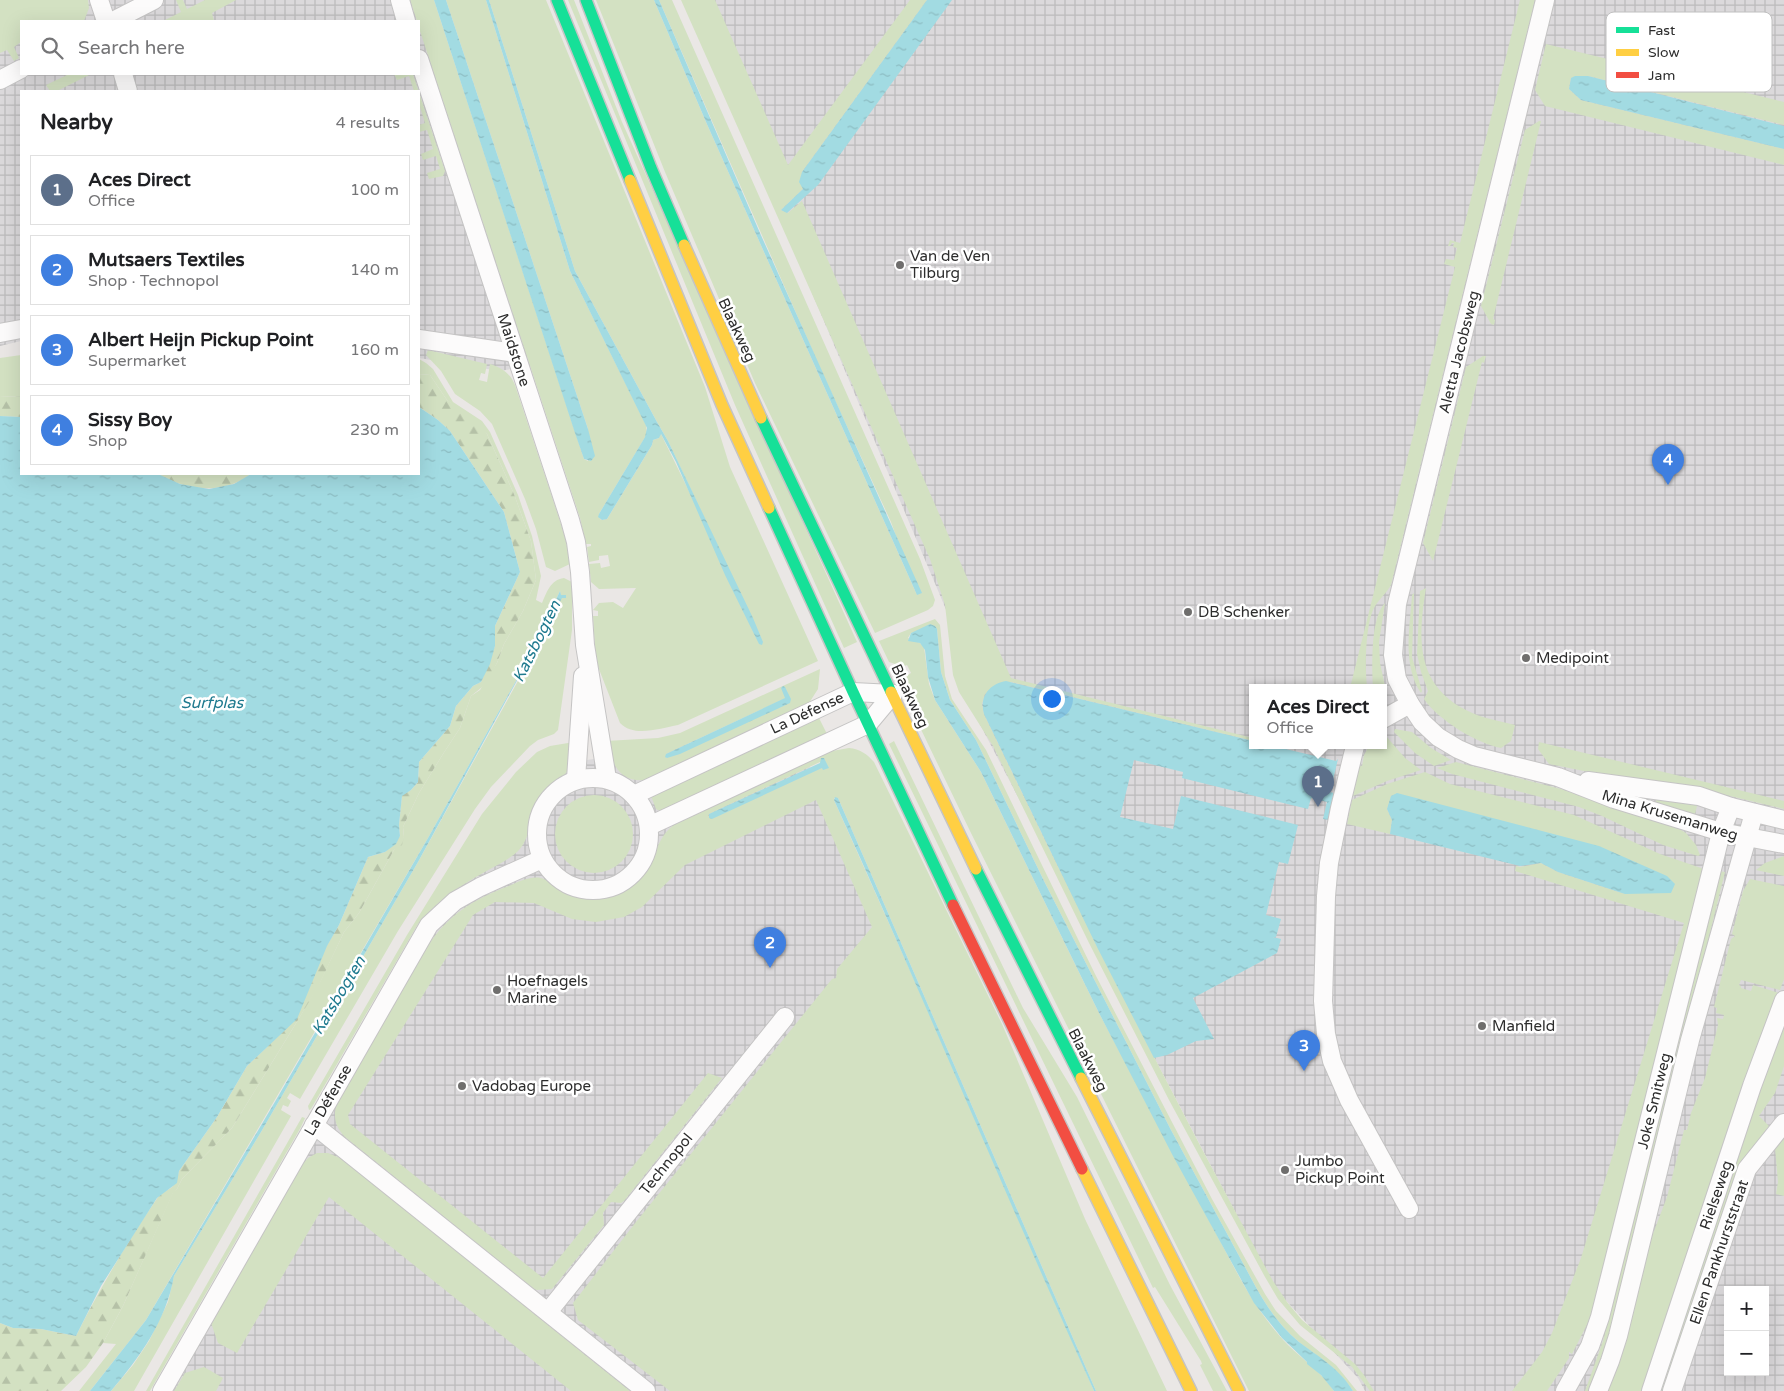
<!DOCTYPE html>
<html lang="en">
<head>
<meta charset="utf-8">
<style>
  body { margin:0; font-family:"Varela Round",sans-serif; background:#f6f6f6; color:#202124 }
  .controls { position:absolute; right:15px; bottom:15px; display:grid; overflow:hidden; border-radius:0px; box-shadow:0 5px 20px #0002 }
  .controls button { width:45px; height:45px; display:grid; place-items:center; padding:0; border:0; border-bottom:1px solid #e0e0e0; background:#fff; color:#202124; font:25px sans-serif }
  .you { position:absolute; left:1051px; top:698px; width:18px; height:18px; margin:-12px; border:4px solid #fff; border-radius:50%; background:#1a73e8; box-shadow:0 0 0 8px #1a73e833 }
  .badge { display:grid; place-items:center; width:32px; height:32px; border-radius:50%; background:#111827; color:#fff; font-size:16px; font-weight:700 }
  .pin { position:absolute; translate:-50% -41px; filter:drop-shadow(0 1px 2px #0008) }
  .pin::after { content:''; position:absolute; top:26px; width:18px; height:15px; background:inherit; clip-path:polygon(0 0,100% 0,50% 100%) }
  .popup { position:absolute; left:1249px; top:684px; width:138px; height:65px; box-sizing:border-box; display:grid; place-content:center; border-radius:0px; background:#fff; filter:drop-shadow(0 1px 4px #0005); font-size:16px; white-space:nowrap; color:#757577 }
  .popup b { font-size:19px; color:#202124 }
  .popup::after { content:''; position:absolute; left:50%; top:100%; margin-left:-10px; border:10px solid transparent; border-top-color:#fff }
  .list { margin:0; padding:0; list-style:none }
  h2 { display:flex; justify-content:space-between; align-items:center; height:65px; margin:0; padding:0 20px; font-size:21px }
  h2 small { font-size:16px; font-weight:400; color:#757577 }
  .list li { display:grid; grid-template-columns:32px 1fr auto; gap:15px; align-items:center; box-sizing:border-box; height:70px; margin:0 10px 10px; padding:0 10px; border:1px solid #e0e0e0; border-radius:0px }
  .list b { display:block; font-size:19px; white-space:nowrap }
  .list p { margin:0; font-size:16px; white-space:nowrap; color:#757577 }
  .list em { font-size:16px; font-style:normal; color:#757577 }
  .icon { flex:none; width:28px; height:28px; fill:none; stroke:currentColor; stroke-width:2; stroke-linecap:round; stroke-linejoin:round }
  .map { position:relative; flex:none; width:1784px; height:1391px; overflow:hidden }
  .search { position:absolute; background:#fff; box-shadow:0 5px 20px #0002; left:20px; top:20px; width:400px; height:55px; display:flex; align-items:center; gap:12px; box-sizing:border-box; padding:0 18px; border-radius:0px; color:#757577; font-size:19px }
  .panel { position:absolute; background:#fff; box-shadow:0 5px 20px #0002; left:20px; top:90px; width:400px; height:385px; border-radius:0px }
  .map>svg:first-child { display:block }
  .industrial { fill:url(#industrial-grid); fill-rule:evenodd }
  .grass { fill:#d3e1c2; fill-rule:evenodd }
  .forest { fill:url(#forest-firs) }
  .water { fill:url(#water-ripples) }
  .lines { fill:none; stroke-linecap:round; stroke-linejoin:round }
  .street-casing { stroke:#c5c4c4; stroke-width:20 }
  .fast-casing { stroke:#c5c4c4; stroke-width:14 }
  .slow-casing { stroke:#c5c4c4; stroke-width:14 }
  .jam-casing { stroke:#c5c4c4; stroke-width:14 }
  .street { stroke:#fcfbfb; stroke-width:18 }
  .fast { stroke:#16e098; stroke-width:11 }
  .slow { stroke:#ffcf43; stroke-width:11 }
  .jam { stroke:#f24e42; stroke-width:11 }
  .poi-dot { fill:#6f6e6d; stroke:#fff; stroke-width:2 }
  .labels { text-anchor:middle; stroke-width:5; stroke-linejoin:round; paint-order:stroke }
  .poi-label { font-size:15px; fill:#2d2d2d; stroke:#fff; text-anchor:start }
  .street-label { font-size:15px; fill:#2d2d2d; stroke:#fff }
  .water-label { font-size:16px; font-style:italic; fill:#1f7a8f; stroke:#fff }
  .key { fill:#fff; stroke:#c0c0c0; stroke-width:1 }
  .key-label { font-size:14px; fill:#2d2d2d }
</style>
</head>
<body>
<div class="map">
<svg width="1784" height="1391" viewBox="0 0 1784 1391">
  <defs>
    <pattern id="industrial-grid" width="8" height="8" patternUnits="userSpaceOnUse" patternTransform="scale(1.25)"><rect width="8" height="8" fill="#dbd9db"/><path d="M0 4h8M4 0v8" fill="none" stroke="#bcbbbc"/></pattern>
    <pattern id="forest-firs" width="22" height="20" patternUnits="userSpaceOnUse" patternTransform="scale(1.25)"><rect width="22" height="20" fill="#d3e1c2"/><path d="M5 1l3.5 6h-7zM16 11l3.5 6h-7z" fill="#b5c1a7"/></pattern>
    <pattern id="water-ripples" width="26" height="14" patternUnits="userSpaceOnUse" patternTransform="scale(1.25)"><rect width="26" height="14" fill="#a2dbe2"/><path d="M2 4q2-2 4 0t4 0M15 11q2-2 4 0t4 0" fill="none" stroke="#8cbcc2"/></pattern>
  </defs>
  <rect width="100%" height="100%" fill="#eae7e5"/>
  <g class="industrial">
    <path d="M0,0H411L418,21H21V74H419V24L532,365L500,371L419,358V91H21V341L0,346Z"/>
    <path d="M688,0H1784V1391H1365L1358,1378L1276,1290L973,711L953,626ZM1253,688H1383V746H1253ZM1728,1290H1765V1372H1728Z"/>
    <path d="M783,706L1087,1391H153L449,875L542,767L696,743Z"/>
  </g>
  <g class="grass">
    <path d="M0,0H88L89,8L84,21H21V42L14,47L19,58L14,61L7,50L0,53Z"/>
    <path d="M176,0H183L187,9L205,0H236L212,13L214,21H163L181,12Z"/>
    <path d="M410,0H434L584,459L588,461V429L446,0H486L570,271L646,425L647,434L599,514L600,519L602,520L607,519L652,445L653,440L659,438L660,432L763,642L668,441L657,422L575,271L489,0H546L705,387L730,467L818,661L678,725C661,728 634,738 620,723L597,664L595,649L593,616H598V611L593,610L599,603L613,602L623,608L636,588L599,589L591,582L589,564L600,563L601,568L610,566L608,555L599,556V560L589,562L587,547L591,546V544H586L580,518L419,28V21H417Z"/>
    <path d="M568,0H574L622,122L857,642L844,648L735,405Z"/>
    <path d="M596,0H654L706,122L917,595L891,522L821,370L659,0H672L920,559L935,600L933,606L928,610L875,633L755,383L665,172Z"/>
    <path d="M681,0H715L788,165L910,0H927L802,172L803,189L781,210L788,213L802,201L1011,678L1253,738V741L1011,682L985,694L982,704L984,714C1076,906 1171,1095 1273,1281L1287,1302L1302,1320L1355,1364L1364,1375L1374,1391H1370L1352,1367L1300,1325L1278,1299L1265,1277L1169,1100L1089,943L993,746L959,692L953,675L945,605L930,559Z"/>
    <path d="M1520,0H1535L1391,585C1386,594 1377,601 1373,610C1365,629 1365,668 1367,688H1350L1455,267L1444,264L1446,259L1454,260L1457,248L1453,247L1454,243H1452L1450,246H1448L1450,240L1460,243Z"/>
    <path d="M1546,44L1784,102V125L1588,76L1571,78L1569,89L1581,100L1784,149V165L1545,106L1535,90Z"/>
    <path d="M69,74H91L57,91H50L46,85Z"/>
    <path d="M394,74H413L445,171L443,176L429,179L427,173L440,169L436,156L423,160L421,154L433,149L427,130L419,132V125L425,123L419,104V91H414L409,76L397,80Z"/>
    <path d="M1539,121H1541L1493,319L1495,320L1494,325L1491,324L1481,306L1525,130Z"/>
    <path d="M428,350L487,364L485,374L481,373L479,380L487,382L490,364C502,368 510,373 515,385L560,521L566,541L570,564L555,571L546,567L536,529L525,499L492,424L480,411L455,394L441,371L426,355Z"/>
    <path d="M21,355V396L0,397V358Z"/>
    <path d="M1483,356H1486L1484,363L1482,362L1433,561L1423,543L1466,367Z"/>
    <path d="M419,359L426,363L433,369L453,402L482,421L490,432L518,495L532,536L541,576L536,600L542,603C547,592 550,580 564,578L572,582V630L558,730L554,734L538,740L530,746L491,787L475,809L398,931L300,1099L290,1093L287,1098L291,1101L288,1107L283,1105L281,1110L291,1116L134,1391H111L133,1365L149,1341L168,1302L174,1276L261,1132L418,862L534,652L561,598L560,591L526,663L428,838L146,1320L90,1391H79L116,1344L103,1343L123,1306L173,1192L177,1189L182,1179L232,1128L298,1020L320,982L344,932L359,913L394,850L404,837L403,827L419,793L443,754L460,728L471,696L480,690L497,663L504,644L523,611L536,580L531,541L514,494L487,434L447,400L430,375L419,374Z"/>
    <path d="M1426,588C1418,637 1415,684 1466,710C1481,718 1499,721 1515,725L1511,741L1501,748C1478,744 1438,720 1424,699L1428,691L1421,672L1417,654L1420,591Z"/>
    <path d="M1414,593L1412,657L1422,691L1421,693C1402,665 1410,626 1412,595Z"/>
    <path d="M1385,603L1379,642L1380,663L1386,691L1383,699V688H1373C1372,668 1370,618 1385,603Z"/>
    <path d="M935,619L940,625L945,676L952,699L986,750L1095,974L1212,1199L1265,1294L1276,1311L1300,1336L1336,1365L1357,1391H1353C1339,1369 1319,1358 1299,1342C1282,1328 1269,1310 1258,1291L1171,1130L1044,881L976,740L950,700L941,672L937,629L911,633L908,638L920,643L924,647L929,684L935,700L981,772L1098,1011L1235,1269C1250,1297 1266,1322 1288,1345C1303,1360 1322,1372 1334,1391H1249L970,831L901,688L905,680L904,677L911,673L907,665L900,668L898,665L889,662L879,641Z"/>
    <path d="M820,669L818,689L809,703L647,780C618,783 613,764 606,741L658,738L680,733ZM786,698L666,758V754Z"/>
    <path d="M818,716L827,734L660,811L656,809L651,796Z"/>
    <path d="M1395,729L1412,732L1431,748L1451,760L1434,766L1415,753L1394,732Z"/>
    <path d="M1385,735L1405,758L1421,770L1387,781L1353,796L1359,765L1362,766L1364,755L1369,746H1383V736Z"/>
    <path d="M894,741L1023,1008L1077,1097L1170,1285L1227,1391H1213L1200,1365L1202,1364L1201,1361L1155,1287L1153,1288L889,744Z"/>
    <path d="M574,742C573,750 573,761 569,768C563,781 548,787 540,798C529,814 532,836 519,850C509,860 495,866 483,873C458,887 437,901 418,924L311,1109L309,1110L308,1106L407,935L482,814L516,772L537,752L550,746Z"/>
    <path d="M1539,742L1784,801V809L1709,791L1624,779L1549,764L1538,749Z"/>
    <path d="M849,748C860,749 867,754 874,762L1002,1024L1085,1219L1167,1391H1096L838,798H834V800L929,1013L1094,1391H670L578,1320L573,1303L577,1298L636,1222L832,979L836,978L837,969L872,927L816,800L685,865L642,907L624,917L596,922L572,919L534,903L495,902L473,915L348,1115L350,1124L543,1278L708,1073L722,1078L624,1201L621,1203L611,1202L603,1213L604,1225L552,1289L537,1290L534,1289L345,1137C335,1127 332,1115 338,1101L427,947C449,913 474,899 511,885C520,881 531,876 541,878C550,881 557,887 564,891C580,899 600,900 617,893C632,887 644,875 652,860C658,847 661,834 674,825L832,751ZM820,762L822,767L708,816L709,814Z"/>
    <path d="M1456,762L1561,789L1594,801L1671,824L1686,833L1696,845L1700,855L1698,856L1663,845L1602,816L1579,807L1452,774L1437,768Z"/>
    <path d="M1425,772L1450,784L1574,815L1660,854L1704,869L1691,927H1688L1690,932L1661,1050L1657,1051L1660,1055L1593,1313L1572,1354L1569,1352V1358L1547,1391H1512L1542,1352L1552,1333L1581,1258L1684,923L1515,871L1516,866L1520,867L1541,863L1558,872L1625,894L1392,795L1387,809L1392,820L1390,834L1347,824L1352,800L1387,784Z"/>
    <circle cx="594" cy="834" r="39"/>
    <path d="M1657,796L1698,802L1695,814L1655,804Z"/>
    <path d="M1784,856V876L1756,870L1765,863Z"/>
    <path d="M1719,871L1725,872L1611,1335L1591,1391H1585L1603,1341Z"/>
    <path d="M1750,879L1784,886V979L1780,990L1741,980L1739,985L1741,986V988L1751,991L1753,985L1779,993L1744,1088L1643,1391H1605L1649,1244L1667,1197L1684,1130H1687L1691,1113L1705,1078L1718,1025L1717,1018L1723,1019L1724,1015L1716,1013L1717,1008L1714,1007L1731,939L1735,936L1732,934L1743,891Z"/>
    <path d="M1784,1021V1066L1775,1093L1759,1116L1769,1126L1744,1159L1664,1391H1658L1758,1092Z"/>
    <path d="M302,1117L305,1118L301,1127L150,1391H146Z"/>
    <path d="M1784,1137V1196L1776,1194L1778,1182L1775,1148Z"/>
    <path d="M317,1153H328L340,1158L630,1391H571L329,1197L237,1353L218,1343L211,1323L301,1166L308,1158Z"/>
    <path d="M204,1367L223,1378L216,1391H174L185,1373Z"/>
  </g>
  <g class="forest">
    <path d="M419,374L430,375L447,400L479,423L487,434L514,494L531,541L536,580L523,611L504,644L497,663L486,684L471,696L460,728L443,754L419,793L403,827L404,837L402,845L394,850L359,913L344,932L318,987L298,1020L232,1128L182,1179L177,1189L173,1193L123,1306L103,1343L86,1367L61,1391H0V1323L13,1328L41,1329L76,1336C100,1288 126,1244 156,1200C166,1185 174,1195 179,1171L217,1117L247,1066L267,1047L339,925L368,857L385,852L400,836L399,825L402,795L411,790L418,782L419,762L450,726L456,706L473,686L481,682L495,646V626L520,572L504,512L450,431L438,420L419,407Z"/>
    <path d="M21,396V417L0,416V397Z"/>
    <path d="M158,474H251C223,495 187,491 158,474Z"/>
  </g>
  <g class="water">
    <path d="M434,0H446L588,429L595,456L591,461L584,459L575,433Z"/>
    <path d="M486,0H489L575,271L657,422L668,441L753,618L763,642L762,645L759,644L725,575L676,462L661,434L659,438L653,440L652,445L607,519L602,520L598,517L599,514L645,437L647,428L570,271Z"/>
    <path d="M654,0H659L760,233L922,593L917,595L706,122Z"/>
    <path d="M927,0H952L818,185L787,213L781,210L803,189L799,182L802,172Z"/>
    <path d="M1575,76H1588L1784,126V149L1581,100L1569,89L1571,78Z"/>
    <path d="M419,407L438,420L450,431L504,512L520,572L495,626V646L490,664L481,682L473,686L456,706L450,726L419,762L418,782L411,790L402,796L399,825L400,836L396,844L385,852L368,857L339,925L327,946L297,1019L247,1066L217,1117L179,1171L177,1183L157,1198L101,1286L76,1336L41,1329L13,1328L0,1323V416L21,417V474H158L180,484L209,489L234,484L251,474H419Z"/>
    <path d="M560,591L561,595H566V598H562L418,862L261,1132L174,1276C166,1321 140,1357 111,1391H90L146,1320L276,1100L428,838L526,663Z"/>
    <path d="M930,624L935,626L937,629L941,672L950,700L976,740L1044,881L1171,1130L1258,1291C1269,1310 1282,1328 1299,1342C1319,1357 1340,1369 1353,1391H1334L1321,1375L1307,1364V1362L1282,1338L1254,1303L1173,1156L1098,1011L981,772L935,700L928,677L925,650L920,643L908,641L911,633Z"/>
    <path d="M1006,681L1253,741V746H1273L1336,761L1338,759L1330,792L1334,793L1329,820L1323,819L1327,802L1311,798L1308,809L1182,778L1183,772L1134,760L1120,817L1173,829L1181,796L1298,825L1288,864L1279,862L1266,915L1281,919L1276,937H1273L1281,939L1277,953L1193,998L1214,1039L1196,1041L1167,1055L1154,1058L1098,949L984,714C979,697 989,684 1006,681Z"/>
    <path d="M783,686L785,687L791,699L790,703L680,754L667,758L665,757L666,754L785,698L781,688Z"/>
    <path d="M821,758H824L829,768L823,770L822,768L712,819L709,818V814L820,763Z"/>
    <path d="M1397,793L1599,846L1667,876L1675,884L1671,893L1625,894L1558,872L1541,863L1520,866L1390,834L1392,820L1387,809L1391,796Z"/>
    <path d="M835,797L838,798L1096,1391H1094C1005,1195 923,996 834,800Z"/>
  </g>
  <g class="lines">
    <defs>
      <g id="street">
        <path d="M99,0L106,21"/>
        <path d="M400,0L406,21"/>
        <path d="M1545,0L1397,604L1393,655L1397,679L1410,704L1422,722L1438,737L1458,749L1474,756L1558,777L1614,799L1721,832L1784,844"/>
        <path d="M113,21L154,0"/>
        <path d="M419,59L570,520L576,542L580,572L585,645L607,779"/>
        <path d="M123,74L128,91"/>
        <path d="M0,80L21,69"/>
        <path d="M0,333L21,329"/>
        <path d="M419,339L515,353"/>
        <path d="M1383,719L1410,704"/>
        <path d="M1355,746L1340,808L1329,863L1326,896L1323,1001L1326,1034L1332,1061L1349,1100L1409,1209"/>
        <circle cx="593" cy="834" r="56"/>
        <path d="M576,779L583,676"/>
        <path d="M1588,781L1699,796L1731,807L1784,820"/>
        <path d="M634,795L853,692L893,694"/>
        <path d="M649,826L868,724L893,694"/>
        <path d="M314,1125L646,1391"/>
        <path d="M548,1312L785,1017"/>
        <path d="M162,1391L429,925L455,901L480,887L542,859"/>
        <path d="M1565,1391L1590,1346L1600,1317L1713,865L1721,832L1731,807"/>
        <path d="M1598,1391L1610,1361L1618,1336L1690,1040L1754,813"/>
        <path d="M1651,1391L1752,1086L1784,1000"/>
        <path d="M1672,1391L1747,1169L1784,1123"/>
      </g>
      <g id="fast">
        <path d="M557,0L630,180"/>
        <path d="M586,0L651,168L684,245"/>
        <path d="M761,418L891,692"/>
        <path d="M769,508L853,692L953,905"/>
        <path d="M976,869L1081,1078"/>
      </g>
      <g id="slow">
        <path d="M630,180L722,405L769,508"/>
        <path d="M684,245L761,418"/>
        <path d="M891,692L976,869"/>
        <path d="M1081,1078L1239,1391"/>
        <path d="M1082,1169L1191,1391"/>
      </g>
      <path id="jam" d="M953,905L1082,1169"/>
    </defs>
    <use href="#street" class="street-casing"/>
    <use href="#fast" class="fast-casing"/>
    <use href="#slow" class="slow-casing"/>
    <use href="#jam" class="jam-casing"/>
    <use href="#street" class="street"/>
    <use href="#fast" class="fast"/>
    <use href="#slow" class="slow"/>
    <use href="#jam" class="jam"/>
  </g>
  <g class="poi-dot">
    <circle cx="900" cy="265" r="5"/>
    <circle cx="1188" cy="612" r="5"/>
    <circle cx="1526" cy="658" r="5"/>
    <circle cx="497" cy="990" r="5"/>
    <circle cx="1482" cy="1026" r="5"/>
    <circle cx="462" cy="1086" r="5"/>
    <circle cx="1285" cy="1170" r="5"/>
  </g>
  <g class="labels">
    <g class="poi-label">
      <text x="910" y="261">Van de Ven<tspan x="910" dy="17">Tilburg</tspan></text>
      <text x="1198" y="617">DB Schenker</text>
      <text x="1536" y="663">Medipoint</text>
      <text x="507" y="986">Hoefnagels<tspan x="507" dy="17">Marine</tspan></text>
      <text x="1492" y="1031">Manfield</text>
      <text x="472" y="1091">Vadobag Europe</text>
      <text x="1295" y="1166">Jumbo<tspan x="1295" dy="17">Pickup Point</tspan></text>
    </g>
    <g class="street-label">
      <text transform="translate(737 330) rotate(65)" y="5">Blaakweg</text>
      <text transform="translate(514 350) rotate(72)" y="5">Maidstone</text>
      <text transform="translate(1459 352) rotate(-76)" y="5">Aletta Jacobsweg</text>
      <text transform="translate(910 696) rotate(65)" y="5">Blaakweg</text>
      <text transform="translate(807 713) rotate(-25)" y="5">La Défense</text>
      <text transform="translate(1670 815) rotate(17)" y="5">Mina Krusemanweg</text>
      <text transform="translate(1088 1060) rotate(63)" y="5">Blaakweg</text>
      <text transform="translate(328 1100) rotate(-60)" y="5">La Défense</text>
      <text transform="translate(1654 1101) rotate(-76)" y="5">Joke Smitweg</text>
      <text transform="translate(666 1164) rotate(-51)" y="5">Technopol</text>
      <text transform="translate(1716 1195) rotate(-71)" y="5">Rielseweg</text>
      <text transform="translate(1719 1252) rotate(-71)" y="5">Ellen Pankhurststraat</text>
    </g>
    <g class="water-label">
      <text transform="translate(536 641) rotate(-64)" y="6">Katsbogten</text>
      <text x="212" y="708">Surfplas</text>
      <text transform="translate(338 995) rotate(-59)" y="6">Katsbogten</text>
    </g>
  </g>
  <rect x="1606" y="12" width="166" height="80" rx="8" class="key"/>
  <rect x="1616" y="27" width="23" height="6" fill="#16e098"/>
  <rect x="1616" y="49" width="23" height="7" fill="#ffcf43"/>
  <rect x="1616" y="72" width="23" height="6" fill="#f24e42"/>
  <g class="key-label">
    <text x="1648" y="35">Fast</text>
    <text x="1648" y="57">Slow</text>
    <text x="1648" y="80">Jam</text>
  </g>
</svg>
<div class="controls">
<button>+</button>
<button>−</button>
</div>
<div class="you"></div>
<div class="pin badge" style="left:1318px;top:807px;background:#5c6f8a">1</div>
<div class="popup"><b>Aces Direct</b>Office</div>
<div class="pin badge" style="left:770px;top:968px;background:#3f7fe0">2</div>
<div class="pin badge" style="left:1304px;top:1071px;background:#3f7fe0">3</div>
<div class="pin badge" style="left:1668px;top:485px;background:#3f7fe0">4</div>
<div class="search"><svg class="icon" aria-label="search" viewBox="0 0 24 24"><circle cx="10" cy="10" r="6"/><path d="M15 15l6 6"/></svg>Search here</div>
<section class="panel">
<h2>Nearby<small>4 results</small></h2>
<ul class="list">
<li><span class="badge" style="background:#5c6f8a">1</span><div><b>Aces Direct</b><p>Office</p></div><em>100 m</em></li>
<li><span class="badge" style="background:#3f7fe0">2</span><div><b>Mutsaers Textiles</b><p>Shop · Technopol</p></div><em>140 m</em></li>
<li><span class="badge" style="background:#3f7fe0">3</span><div><b>Albert Heijn Pickup Point</b><p>Supermarket</p></div><em>160 m</em></li>
<li><span class="badge" style="background:#3f7fe0">4</span><div><b>Sissy Boy</b><p>Shop</p></div><em>230 m</em></li>
</ul>
</section>
</div>
</body>
</html>
